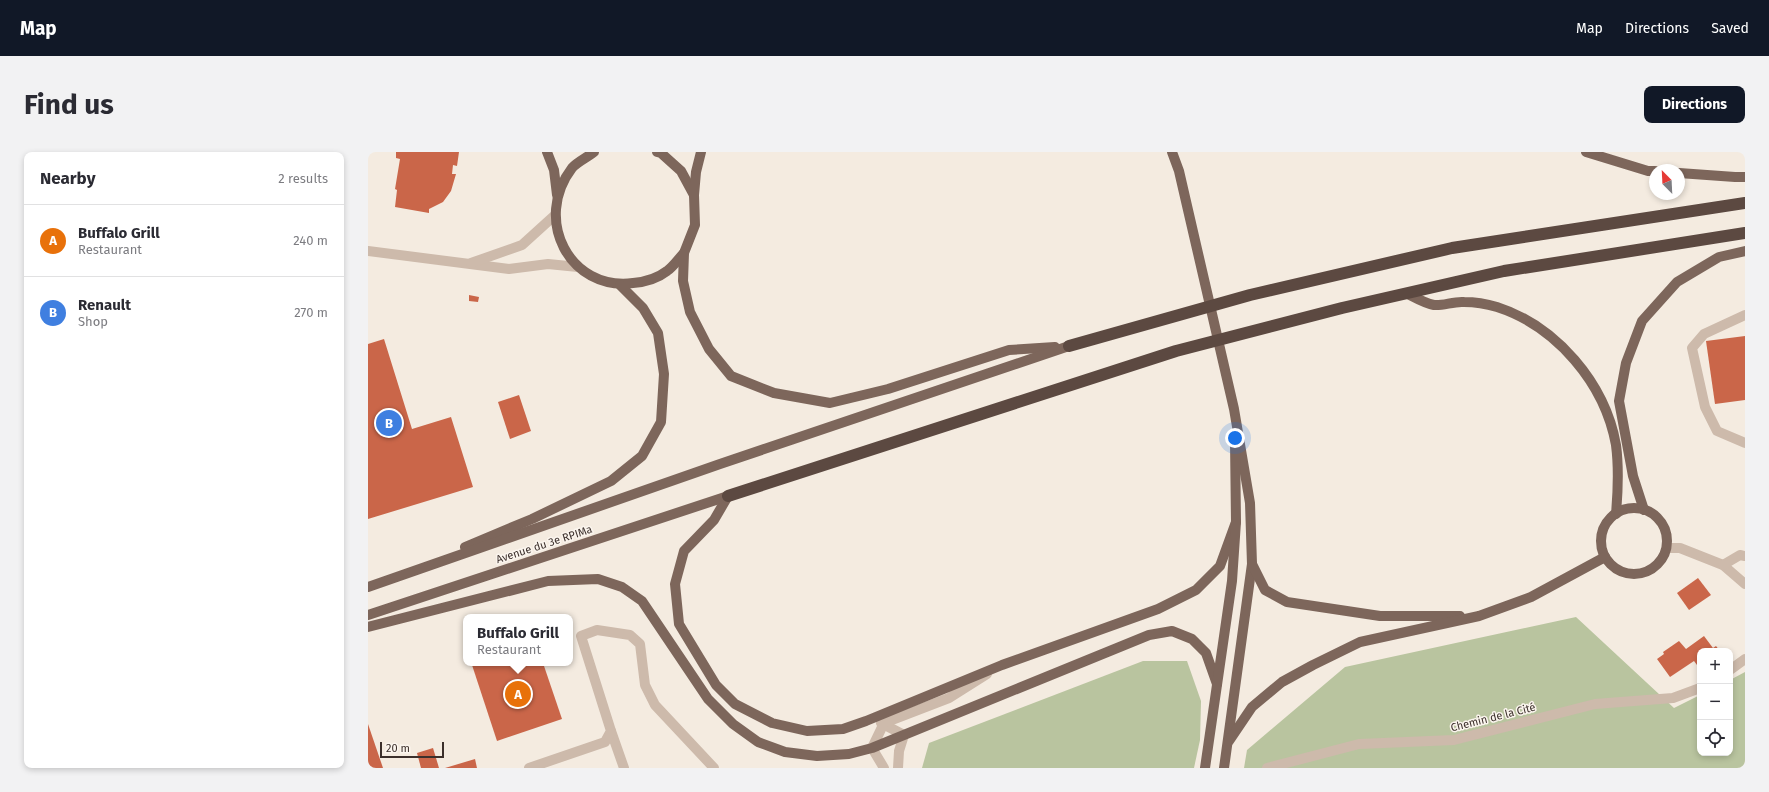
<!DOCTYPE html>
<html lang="en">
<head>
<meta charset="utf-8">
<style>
  body { margin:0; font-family:"Fira Sans",sans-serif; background:#f2f2f3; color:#2b2b33 }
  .controls { position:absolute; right:12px; bottom:12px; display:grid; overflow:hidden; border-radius:8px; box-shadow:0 2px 6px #0003 }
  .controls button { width:36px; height:36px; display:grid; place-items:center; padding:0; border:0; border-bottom:1px solid #e1e1e2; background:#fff; color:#2b2b33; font:20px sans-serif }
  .compass { position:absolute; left:1281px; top:12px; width:36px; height:36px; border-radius:50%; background:#fff; box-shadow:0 2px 6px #0003; rotate:336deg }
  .scale { position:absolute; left:12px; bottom:10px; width:64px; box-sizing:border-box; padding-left:4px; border:2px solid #3b2f2b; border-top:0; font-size:11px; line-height:14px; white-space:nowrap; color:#3b2f2b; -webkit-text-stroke:3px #fbf5ee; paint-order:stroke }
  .you { position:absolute; left:867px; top:286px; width:14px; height:14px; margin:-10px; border:3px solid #fff; border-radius:50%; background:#1a73e8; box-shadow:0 0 0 6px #1a73e833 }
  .badge { display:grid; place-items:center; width:26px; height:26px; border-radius:50%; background:#111827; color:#fff; font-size:13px; font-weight:700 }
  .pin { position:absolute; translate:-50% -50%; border:2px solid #fff; box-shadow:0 1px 4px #0006 }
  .popup { position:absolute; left:95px; top:462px; width:110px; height:52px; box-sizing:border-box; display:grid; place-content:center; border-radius:8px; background:#fff; filter:drop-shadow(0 1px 3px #0005); font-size:13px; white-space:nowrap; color:#7c7c81 }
  .popup b { font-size:15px; color:#2b2b33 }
  .popup::after { content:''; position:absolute; left:50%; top:100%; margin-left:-8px; border:8px solid transparent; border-top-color:#fff }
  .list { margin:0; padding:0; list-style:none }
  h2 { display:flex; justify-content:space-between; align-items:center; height:52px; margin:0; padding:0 16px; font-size:17px }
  h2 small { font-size:13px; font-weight:400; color:#7c7c81 }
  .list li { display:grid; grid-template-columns:26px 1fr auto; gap:12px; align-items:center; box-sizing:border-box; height:72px; padding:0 16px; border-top:1px solid #e1e1e2 }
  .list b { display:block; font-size:15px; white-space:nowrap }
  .list p { margin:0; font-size:13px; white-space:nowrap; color:#7c7c81 }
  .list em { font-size:13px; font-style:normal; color:#7c7c81 }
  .icon { flex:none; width:22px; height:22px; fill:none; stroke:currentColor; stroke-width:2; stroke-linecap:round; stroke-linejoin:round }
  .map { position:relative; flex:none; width:1377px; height:616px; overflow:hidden; border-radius:8px }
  header { display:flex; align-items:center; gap:24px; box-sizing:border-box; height:56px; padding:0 20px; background:#111827; color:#fff }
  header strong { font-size:19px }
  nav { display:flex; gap:22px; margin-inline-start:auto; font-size:14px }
  .intro { display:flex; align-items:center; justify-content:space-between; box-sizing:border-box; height:96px; padding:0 24px }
  h1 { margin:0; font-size:28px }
  .button { padding:10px 18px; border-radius:8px; background:#111827; color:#fff; font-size:14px; font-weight:700 }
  main { display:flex; gap:24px; padding:0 24px }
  aside { flex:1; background:#fff; border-radius:8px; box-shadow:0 2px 6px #0003 }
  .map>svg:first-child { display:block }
  .green { fill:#b9c49f }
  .building { fill:#ca6649 }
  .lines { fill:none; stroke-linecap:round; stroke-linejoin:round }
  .minor { stroke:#cdbaab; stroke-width:10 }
  .major { stroke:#7d665b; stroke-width:10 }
  .highway { stroke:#5c4941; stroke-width:12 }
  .labels { text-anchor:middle; stroke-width:3; stroke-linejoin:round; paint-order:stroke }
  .street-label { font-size:11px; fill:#3b2f2b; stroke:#fbf5ee }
</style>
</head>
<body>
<header>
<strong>Map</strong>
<nav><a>Map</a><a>Directions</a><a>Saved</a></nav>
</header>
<div class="intro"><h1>Find us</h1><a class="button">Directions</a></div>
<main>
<aside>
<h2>Nearby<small>2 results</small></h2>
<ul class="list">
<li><span class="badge" style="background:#e8710a">A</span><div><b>Buffalo Grill</b><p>Restaurant</p></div><em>240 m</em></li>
<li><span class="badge" style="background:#3f7fe0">B</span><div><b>Renault</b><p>Shop</p></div><em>270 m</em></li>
</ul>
</aside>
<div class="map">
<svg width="1377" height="616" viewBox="0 0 1377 616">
  <rect width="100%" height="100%" fill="#f4ebe0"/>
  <g class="green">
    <path d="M1208,465L1306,556L1332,543V601H1362V528L1377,520V616H876L879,598L977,515Z"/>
    <path d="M775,509H819L833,549L832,588L826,616H554L561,591Z"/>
  </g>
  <g class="building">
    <path d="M28,0H91L89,14L85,13L84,22H88L83,39L75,50L61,57V61L27,55L29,38L27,37L32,7L28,6Z"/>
    <path d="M101,143L111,145L110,150L101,149Z"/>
    <path d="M1377,184V248L1347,252L1338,189Z"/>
    <path d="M16,187L44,277L83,265L105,335L0,367V192Z"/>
    <path d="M151,243L163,279L142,287L130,250Z"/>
    <path d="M1330,426L1343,443L1321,458L1309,441Z"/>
    <path d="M1336,484L1345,496L1348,494L1352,499H1332V517L1326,509L1302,525L1289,507L1296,502L1295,500L1311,489L1318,497Z"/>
    <path d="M108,511H175L194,567L129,589L104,513Z"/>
    <path d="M0,572L15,616H0Z"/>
    <path d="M65,596L71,616H53L49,601Z"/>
    <path d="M107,607L109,616H77Z"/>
  </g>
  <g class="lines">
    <g class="minor">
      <path d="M0,99L141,117L180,112L210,115"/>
      <path d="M103,111L154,93L186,64"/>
      <path d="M1377,163L1336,182L1324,196L1337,255L1349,279L1377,291"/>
      <path d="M1299,396H1312L1355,413L1377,432"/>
      <path d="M1355,413L1372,403L1377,404"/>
      <path d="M1362,518L1377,507"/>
      <path d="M513,571L536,583L531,599L530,616"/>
      <path d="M243,579L256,616"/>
      <path d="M161,616L237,590L243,579L213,484L229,478L262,483L272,492L277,533L287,553L346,616"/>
      <path d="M516,616L504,596L516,571L581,546L619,522"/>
      <path d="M899,616L991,592L1086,588L1227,552L1305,546L1332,536"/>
    </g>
    <g class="major">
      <path d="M179,0L186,18L189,43"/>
      <path d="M226,0C220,5 209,10 204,16C165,67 201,139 265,131C277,130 290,126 299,119C306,114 311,106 316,101"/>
      <path d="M289,0L293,1L313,19L326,43"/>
      <path d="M333,0L328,20L326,43L327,73L316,101L315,129L322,160L341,197L363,224L406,241L462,251L520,237L641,198L687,195"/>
      <path d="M804,0L811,19L866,257L882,351L884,412L856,616"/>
      <path d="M1218,0L1280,19H1287"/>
      <path d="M1311,21L1367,25H1377"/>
      <path d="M1038,141C1046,145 1056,151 1066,153C1075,154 1086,149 1096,150C1106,150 1119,152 1129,155C1188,174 1237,231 1248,293C1251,316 1250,339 1248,362"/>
      <path d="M360,344L346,368L316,399L307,432L311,472L348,533L367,552L404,571L439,579L475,577L498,569L634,513L790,457L828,438L852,414L868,370"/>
      <circle cx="1266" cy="389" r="33"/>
      <path d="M1276,358L1265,324L1251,249L1258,211L1274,169L1309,130L1351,105L1377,99"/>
      <path d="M97,395L164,367L243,329L274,304L293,270L296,222L290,181L275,156L252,133"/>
      <path d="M884,412L897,438L919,450L1012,464H1092"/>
      <path d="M0,435L352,312L701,194"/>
      <path d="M0,463L360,344"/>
      <path d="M0,475L180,429L230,427L254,435L274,449L340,547L365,572L390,590L417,600L449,604L481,602L504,596L781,483L804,479L824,487L838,501L849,532"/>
      <path d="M861,589L884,555L914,530L945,513L992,490L1111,464L1163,445L1237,405"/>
      <path d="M837,616L864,429L868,370L867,289"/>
    </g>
    <g class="highway">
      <path d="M701,194L882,143L1084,96L1377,51"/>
      <path d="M360,344L808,199L974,156L1136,119L1377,81"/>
    </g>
  </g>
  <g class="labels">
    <g class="street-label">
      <text transform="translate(176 392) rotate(-18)" y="4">Avenue du 3e RPIMa</text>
      <text transform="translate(1125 565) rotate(-14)" y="4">Chemin de la Cité</text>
    </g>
  </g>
</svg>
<div class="controls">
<button>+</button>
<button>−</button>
<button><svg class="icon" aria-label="locate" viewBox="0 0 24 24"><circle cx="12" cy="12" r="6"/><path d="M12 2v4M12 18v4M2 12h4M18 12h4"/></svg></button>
</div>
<svg class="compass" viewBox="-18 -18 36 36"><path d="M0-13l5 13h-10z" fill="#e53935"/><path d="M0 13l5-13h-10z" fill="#7c7c81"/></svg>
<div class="scale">20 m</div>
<div class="you"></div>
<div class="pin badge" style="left:150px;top:542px;background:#e8710a">A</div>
<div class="popup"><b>Buffalo Grill</b>Restaurant</div>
<div class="pin badge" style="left:21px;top:271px;background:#3f7fe0">B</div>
</div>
</main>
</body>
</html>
